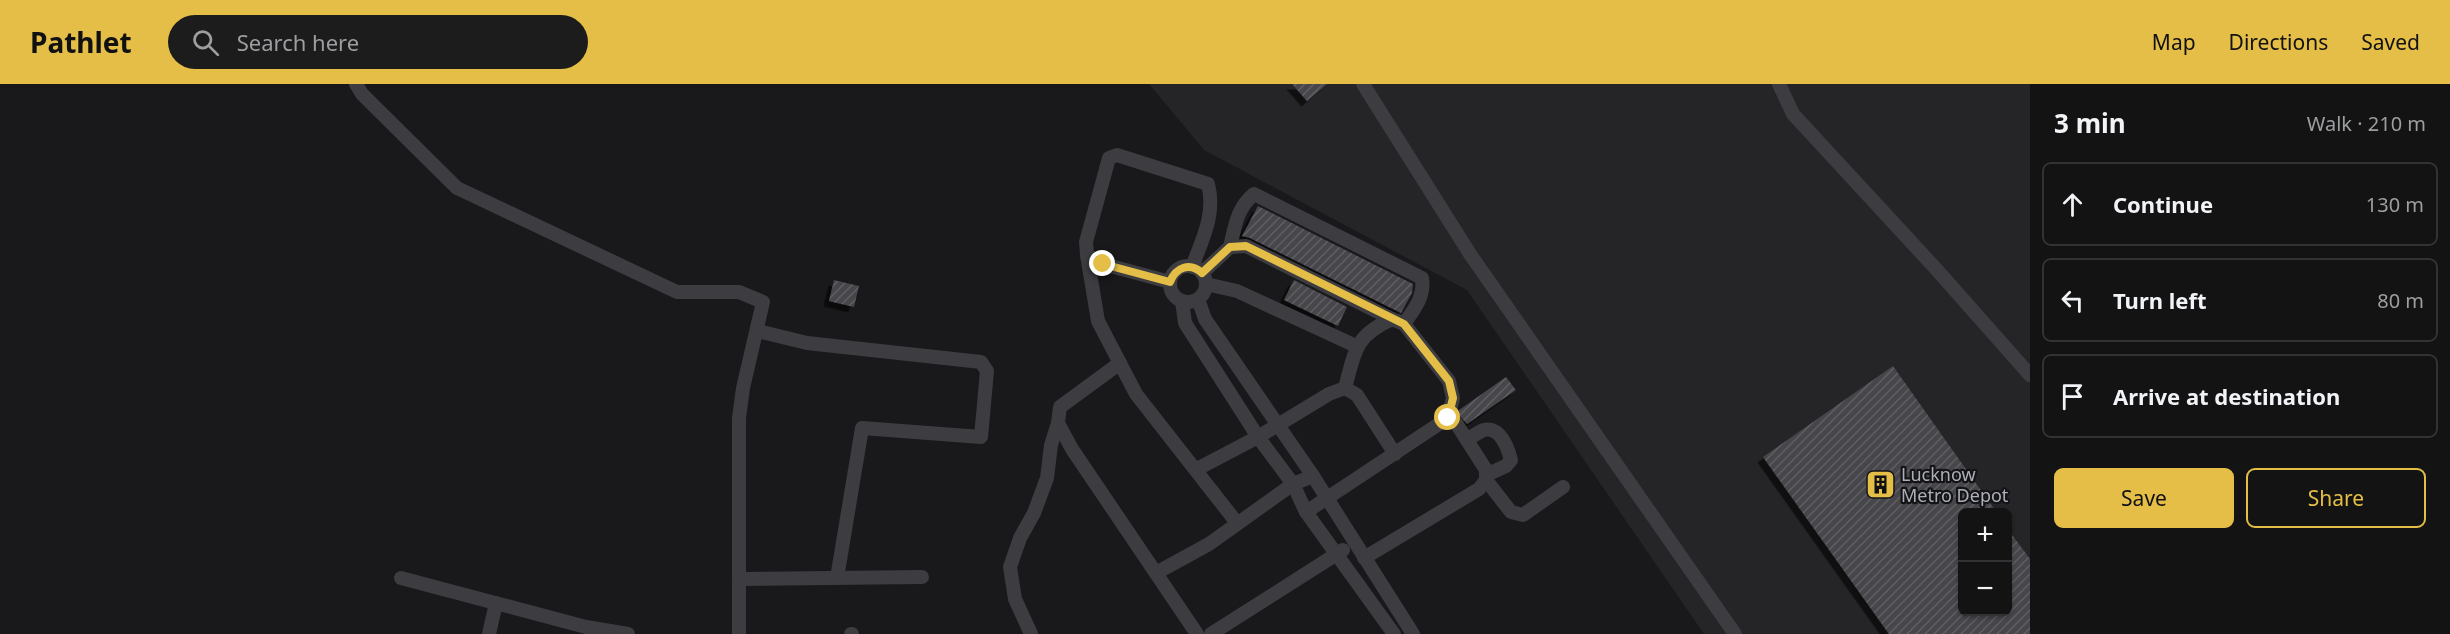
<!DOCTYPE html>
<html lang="en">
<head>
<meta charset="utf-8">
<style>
  body { margin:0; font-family:"Noto Sans",sans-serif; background:#1c1c1d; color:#f1f3f6 }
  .controls { position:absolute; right:18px; bottom:18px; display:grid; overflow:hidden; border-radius:9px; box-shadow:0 2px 4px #0004 }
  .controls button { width:54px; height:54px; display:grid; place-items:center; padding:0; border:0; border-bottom:2px solid #323234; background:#131314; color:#f1f3f6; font:30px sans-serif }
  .stop { position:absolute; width:18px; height:18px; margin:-14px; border:4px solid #e5be47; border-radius:50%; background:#fff }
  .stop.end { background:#e5be47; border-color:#fff; box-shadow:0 2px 6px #0008 }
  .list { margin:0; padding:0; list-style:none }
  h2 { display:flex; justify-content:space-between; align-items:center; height:78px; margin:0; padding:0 24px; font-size:26px }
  h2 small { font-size:20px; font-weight:400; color:#9d9ea0 }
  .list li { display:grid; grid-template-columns:39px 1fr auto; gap:18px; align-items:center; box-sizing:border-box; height:84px; margin:0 12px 12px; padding:0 12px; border:2px solid #323234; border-radius:9px }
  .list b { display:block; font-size:22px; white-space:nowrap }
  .list em { font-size:20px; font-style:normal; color:#9d9ea0 }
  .actions { display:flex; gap:12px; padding:18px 24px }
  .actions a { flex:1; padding:14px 0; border:2px solid #e5be47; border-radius:9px; text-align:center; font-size:21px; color:#e5be47 }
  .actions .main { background:#e5be47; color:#111 }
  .icon { flex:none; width:33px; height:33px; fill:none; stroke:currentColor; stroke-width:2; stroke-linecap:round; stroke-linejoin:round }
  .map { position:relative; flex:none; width:2030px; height:550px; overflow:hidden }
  header { display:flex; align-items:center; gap:36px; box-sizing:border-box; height:84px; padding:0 30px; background:#e5be47; color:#111 }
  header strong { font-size:28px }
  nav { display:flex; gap:33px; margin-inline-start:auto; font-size:21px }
  .search { width:420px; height:54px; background:#1c1c1d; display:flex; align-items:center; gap:15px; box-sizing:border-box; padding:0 21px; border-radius:33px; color:#9d9ea0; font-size:22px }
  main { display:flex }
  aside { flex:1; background:#131314 }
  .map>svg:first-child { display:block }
  .built { fill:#252528; fill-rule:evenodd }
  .building { fill:url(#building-hatch); filter:url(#shadow) }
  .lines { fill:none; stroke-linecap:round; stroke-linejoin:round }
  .minor { stroke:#3c3c41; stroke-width:14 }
  .route { stroke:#e5be47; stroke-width:8 }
  .labels { text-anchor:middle; stroke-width:4.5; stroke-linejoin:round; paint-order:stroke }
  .poi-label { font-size:18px; fill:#acafb9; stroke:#141416; text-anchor:start }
</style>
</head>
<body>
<header>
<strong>Pathlet</strong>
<div class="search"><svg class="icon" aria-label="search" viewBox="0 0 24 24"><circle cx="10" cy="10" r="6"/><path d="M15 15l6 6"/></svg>Search here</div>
<nav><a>Map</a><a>Directions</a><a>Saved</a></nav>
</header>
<main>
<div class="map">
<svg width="2030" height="550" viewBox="0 0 2030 550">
  <defs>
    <pattern id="building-hatch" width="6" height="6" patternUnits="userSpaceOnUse" patternTransform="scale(1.5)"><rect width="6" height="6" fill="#46464b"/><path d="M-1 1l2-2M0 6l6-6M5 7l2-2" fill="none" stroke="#5e5e63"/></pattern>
    <filter id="shadow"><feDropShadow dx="-5.5" dy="5.5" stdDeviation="0" flood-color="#0009"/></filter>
  </defs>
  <rect width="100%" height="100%" fill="#19191b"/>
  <path class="built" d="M1149,0H2030V550H1704L1467,206L1204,66ZM1962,428H2008V528H1962Z"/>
  <g class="building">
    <path d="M1292,0H1327L1307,17Z"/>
    <path d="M1258,122L1413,200L1412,209L1401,229L1250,154L1242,152Z"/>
    <path d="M834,196L859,202L854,223L829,217Z"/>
    <path d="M1294,196L1347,223L1338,242L1284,216Z"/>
    <path d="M1893,282L1997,429H1962V528H2007V444L2030,475V550H1889L1763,373Z"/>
    <path d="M1506,293L1516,306L1467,340L1458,330L1459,326Z"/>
  </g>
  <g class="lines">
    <g class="minor">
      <path d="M356,0L362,10L457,104L677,208H739L763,218L743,304L739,334V550"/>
      <path d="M1363,0L1470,170L1735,550"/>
      <path d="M1779,0L1793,30L1937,186L2030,291"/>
      <path d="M1230,163C1235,142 1237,124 1254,110L1422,194C1425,213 1414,225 1404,240"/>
      <path d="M1087,171L1098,237L1136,310L1237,439"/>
      <circle cx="1188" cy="200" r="18"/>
      <path d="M1202,189L1230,163L1246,162L1392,235"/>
      <path d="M1170,198L1103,180L1087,171L1086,158L1109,74L1117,71L1208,100C1216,130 1202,156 1192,183"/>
      <path d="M1206,200L1237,207L1356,262"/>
      <path d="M1198,215L1205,235L1313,392L1413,550"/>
      <path d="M1182,217L1185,239L1258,353L1293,400L1306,428L1394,550"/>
      <path d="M758,247L807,259L981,278L987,287L981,353L862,344L837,494"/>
      <path d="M1120,279L1060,323L1058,339L1072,365L1197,550"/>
      <path d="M1345,304C1355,268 1354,252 1392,235L1404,240L1449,297L1453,314L1448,334"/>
      <path d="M1467,356C1472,353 1478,348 1484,346C1500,342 1508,364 1511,376L1506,382L1486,391"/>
      <path d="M1197,385L1258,353L1329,310L1345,304L1357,311L1395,370"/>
      <path d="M1486,396L1511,428L1523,431L1563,403"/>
      <path d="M1306,428L1448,334L1456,339L1486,386V396L1479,405L1364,474"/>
      <path d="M1156,489L1209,460L1293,400L1313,392"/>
      <path d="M401,494L586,543L628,550"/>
      <path d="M740,495L922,493"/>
      <path d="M489,550L496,519"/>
      <path d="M851,550H852"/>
      <path d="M1031,550L1015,515L1010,483L1020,454L1034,429L1047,394L1051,361L1058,339"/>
      <path d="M1211,550L1343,466"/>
    </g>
  </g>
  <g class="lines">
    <path class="route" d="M1103,180L1170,198C1176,183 1190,178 1202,189L1230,163L1246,162L1404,240L1449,297L1453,314L1448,334"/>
  </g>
  <defs>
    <symbol id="building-square" viewBox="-11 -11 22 22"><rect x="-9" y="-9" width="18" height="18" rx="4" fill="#e5be47" stroke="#141416"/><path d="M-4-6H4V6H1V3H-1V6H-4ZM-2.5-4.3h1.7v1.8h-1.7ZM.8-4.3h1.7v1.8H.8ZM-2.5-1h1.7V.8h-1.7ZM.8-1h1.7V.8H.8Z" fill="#111"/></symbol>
  </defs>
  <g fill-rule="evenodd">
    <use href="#building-square" x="1864" y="384" width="33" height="33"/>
  </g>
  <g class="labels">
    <g class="poi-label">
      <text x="1901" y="397">Lucknow<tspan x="1901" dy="21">Metro Depot</tspan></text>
    </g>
  </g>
</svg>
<div class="controls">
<button>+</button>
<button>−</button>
</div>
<div class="stop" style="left:1448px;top:334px"></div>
<div class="stop end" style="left:1103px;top:180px"></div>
</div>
<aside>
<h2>3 min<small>Walk · 210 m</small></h2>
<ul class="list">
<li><svg class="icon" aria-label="ahead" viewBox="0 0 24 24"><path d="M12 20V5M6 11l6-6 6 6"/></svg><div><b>Continue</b></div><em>130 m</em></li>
<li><svg class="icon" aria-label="left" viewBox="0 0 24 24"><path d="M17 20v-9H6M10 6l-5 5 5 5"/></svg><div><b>Turn left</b></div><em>80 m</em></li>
<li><svg class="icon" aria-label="arrive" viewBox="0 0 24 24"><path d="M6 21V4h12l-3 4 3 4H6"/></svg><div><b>Arrive at destination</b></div></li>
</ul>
<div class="actions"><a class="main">Save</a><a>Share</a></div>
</aside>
</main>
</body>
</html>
